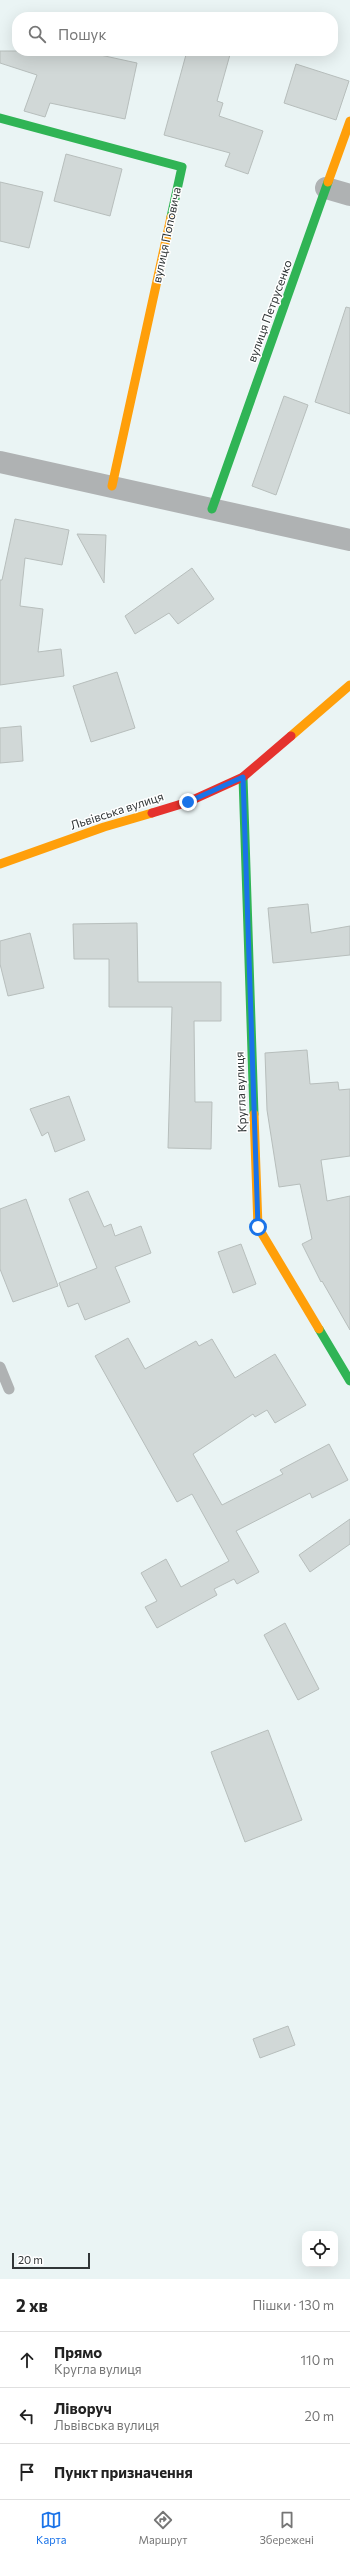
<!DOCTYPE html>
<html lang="uk">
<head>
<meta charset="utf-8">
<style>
  body { margin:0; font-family:Commissioner,sans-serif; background:#f2f2f2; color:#222 }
  .controls { position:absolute; right:12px; bottom:12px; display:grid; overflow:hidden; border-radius:8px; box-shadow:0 4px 16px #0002 }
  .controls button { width:36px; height:36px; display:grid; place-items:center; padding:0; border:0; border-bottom:1px solid #e0e0e0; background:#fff; color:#222; font:20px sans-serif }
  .scale { position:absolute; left:12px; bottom:10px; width:78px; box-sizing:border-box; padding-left:4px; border:2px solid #313637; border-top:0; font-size:11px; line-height:14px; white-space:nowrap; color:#313637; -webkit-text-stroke:3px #fff; paint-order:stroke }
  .stop { position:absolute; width:12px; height:12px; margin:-9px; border:3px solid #1a73e8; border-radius:50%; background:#fff }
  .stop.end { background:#1a73e8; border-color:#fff; box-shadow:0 1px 4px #0008 }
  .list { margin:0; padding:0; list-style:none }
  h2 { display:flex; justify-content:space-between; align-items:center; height:52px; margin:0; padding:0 16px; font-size:17px }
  h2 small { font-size:13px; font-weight:400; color:#767676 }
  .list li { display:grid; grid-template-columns:26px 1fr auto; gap:12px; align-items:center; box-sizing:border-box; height:56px; padding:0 16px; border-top:1px solid #e0e0e0 }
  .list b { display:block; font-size:15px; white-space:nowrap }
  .list p { margin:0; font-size:13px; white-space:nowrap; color:#767676 }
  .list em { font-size:13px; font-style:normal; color:#767676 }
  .icon { flex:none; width:22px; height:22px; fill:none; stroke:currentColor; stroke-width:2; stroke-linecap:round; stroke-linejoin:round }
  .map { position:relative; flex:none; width:350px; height:2279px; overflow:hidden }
  .search { position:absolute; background:#fff; box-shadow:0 4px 16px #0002; left:12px; right:12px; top:12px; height:44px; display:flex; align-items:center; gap:10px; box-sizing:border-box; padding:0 14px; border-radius:16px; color:#767676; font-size:15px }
  .sheet { height:220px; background:#fff }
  nav { display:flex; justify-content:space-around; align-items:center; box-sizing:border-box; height:56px; border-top:1px solid #e0e0e0; background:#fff; font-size:11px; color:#767676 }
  nav a { display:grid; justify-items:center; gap:2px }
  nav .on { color:#1a73e8 }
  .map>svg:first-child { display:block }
  .building { fill:#d1d8d7; stroke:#b7bebc }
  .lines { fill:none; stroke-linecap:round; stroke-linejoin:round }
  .lane { stroke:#afb2b3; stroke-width:11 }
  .street { stroke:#afb2b3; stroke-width:22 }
  .fast { stroke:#30b455; stroke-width:9 }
  .slow { stroke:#ff9f0a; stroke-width:9 }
  .jam { stroke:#e5322d; stroke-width:9 }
  .route { stroke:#1a73e8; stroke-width:5 }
  .labels { text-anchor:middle; stroke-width:3; stroke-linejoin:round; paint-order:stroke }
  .street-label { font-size:12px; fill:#313637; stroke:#fff }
</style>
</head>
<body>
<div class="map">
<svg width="350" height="2279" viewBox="0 0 350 2279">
  <rect width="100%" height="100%" fill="#eaf4f4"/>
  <g class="building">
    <path d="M0,51H82L137,63L125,119L50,103L45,117L24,111L37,75L0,63Z"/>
    <path d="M187,51H231L217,101L223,103L219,116L263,131L248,174L225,166L230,153L164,135Z"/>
    <path d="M296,64L349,81L336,120L284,103Z"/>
    <path d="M66,154L122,169L110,216L54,201Z"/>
    <path d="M0,182L43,192L29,248L0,241Z"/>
    <path d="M346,307L350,308V414L315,402Z"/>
    <path d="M284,396L308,405L276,495L252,486Z"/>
    <path d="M15,519L69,530L62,565L25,558L20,606L43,609L38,652L61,649L64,676L0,685V580H2Z"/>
    <path d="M77,534L106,535L104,583Z"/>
    <path d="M192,568L214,599L178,624L169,613L135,634L125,616Z"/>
    <path d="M117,672L135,728L91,742L73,686Z"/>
    <path d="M21,726L23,761L0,763V728Z"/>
    <path d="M308,904L311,933L350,926V955L273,963L268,908Z"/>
    <path d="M137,923L138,982H221V1021H194L195,1102H212L211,1149L168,1148L172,1007H109V959H74L73,924Z"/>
    <path d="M30,933L44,988L8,996L0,964V941Z"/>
    <path d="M307,1050L310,1084L338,1082L339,1090L350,1089V1156L321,1160L327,1201L350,1196V1330L322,1281L321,1282L302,1244L312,1239L300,1184L279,1187L267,1110L265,1053Z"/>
    <path d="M69,1096L85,1140L55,1152L48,1132L42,1136L30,1109Z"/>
    <path d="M88,1191L104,1227L111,1224L115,1236L141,1226L151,1253L115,1267L130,1302L85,1320L78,1303L68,1307L59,1283L97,1268L69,1199Z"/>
    <path d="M26,1199L58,1286L13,1302L0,1269V1209Z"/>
    <path d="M241,1244L256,1284L233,1293L218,1252Z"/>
    <path d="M128,1338L145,1369L196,1341L199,1346L212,1339L235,1378L275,1354L306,1405L275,1423L267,1410L255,1417L253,1414L193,1454L222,1505L283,1474L280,1470L329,1444L348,1480L312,1498L310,1493L236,1531L259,1572L237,1584L234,1579L214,1589L217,1595L157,1628L145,1607L157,1601L141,1573L166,1559L181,1587L229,1561L192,1494L177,1502L95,1356Z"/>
    <path d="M350,1519V1544L310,1572L299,1555Z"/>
    <path d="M285,1623L319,1689L298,1700L264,1635Z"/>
    <path d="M268,1730L302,1820L245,1842L211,1752Z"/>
    <path d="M288,2026L295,2045L260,2058L253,2039Z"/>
  </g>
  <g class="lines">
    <path class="lane" d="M0,1367L9,1389"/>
    <g class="street">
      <path d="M326,188L350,195"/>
      <path d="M0,462L350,540"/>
    </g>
    <g class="fast">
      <path d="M0,118L182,167L171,217"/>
      <path d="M212,509L328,182"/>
      <path d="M243,777L254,1114"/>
      <path d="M319,1329L350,1381"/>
    </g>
    <g class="slow">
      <path d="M328,182L350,121"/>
      <path d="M112,486L171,217"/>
      <path d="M291,736L350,685"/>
      <path d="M0,864L104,827L152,813"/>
      <path d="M254,1114L258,1227L319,1329"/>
    </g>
    <path class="jam" d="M152,813L188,802L243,777L291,736"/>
  </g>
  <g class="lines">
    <path class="route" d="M188,802L243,777L258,1227"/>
  </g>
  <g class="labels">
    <g class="street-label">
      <text transform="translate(167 235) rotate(-78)" y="4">вулиця Поповича</text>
      <text transform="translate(270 311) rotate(-70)" y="4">вулиця Петрусенко</text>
      <text transform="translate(117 811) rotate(-18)" y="4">Львівська вулиця</text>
      <text transform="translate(241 1092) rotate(-92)" y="4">Кругла вулиця</text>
    </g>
  </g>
</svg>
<div class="controls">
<button><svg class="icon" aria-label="locate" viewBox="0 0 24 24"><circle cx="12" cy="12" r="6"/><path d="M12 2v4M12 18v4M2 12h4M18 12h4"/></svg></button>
</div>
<div class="scale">20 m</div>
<div class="stop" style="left:258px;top:1227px"></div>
<div class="stop end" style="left:188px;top:802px"></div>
<div class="search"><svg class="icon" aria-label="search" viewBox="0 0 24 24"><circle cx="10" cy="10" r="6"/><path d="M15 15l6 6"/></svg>Пошук</div>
</div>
<section class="sheet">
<h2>2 хв<small>Пішки · 130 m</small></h2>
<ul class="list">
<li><svg class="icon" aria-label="ahead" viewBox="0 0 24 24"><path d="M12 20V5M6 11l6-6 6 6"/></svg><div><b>Прямо</b><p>Кругла вулиця</p></div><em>110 m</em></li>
<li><svg class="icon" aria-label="left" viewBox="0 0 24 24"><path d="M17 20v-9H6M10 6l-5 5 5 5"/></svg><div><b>Ліворуч</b><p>Львівська вулиця</p></div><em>20 m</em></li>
<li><svg class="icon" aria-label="arrive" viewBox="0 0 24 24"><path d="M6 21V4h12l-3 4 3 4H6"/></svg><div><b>Пункт призначення</b></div></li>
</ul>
</section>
<nav>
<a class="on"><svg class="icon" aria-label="map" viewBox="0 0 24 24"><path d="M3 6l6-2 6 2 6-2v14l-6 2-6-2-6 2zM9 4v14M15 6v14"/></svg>Карта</a>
<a><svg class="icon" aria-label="directions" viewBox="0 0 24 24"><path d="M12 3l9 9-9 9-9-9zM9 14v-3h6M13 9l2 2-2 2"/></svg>Маршрут</a>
<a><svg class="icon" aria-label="saved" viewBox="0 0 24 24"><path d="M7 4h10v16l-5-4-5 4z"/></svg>Збережені</a>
</nav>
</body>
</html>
